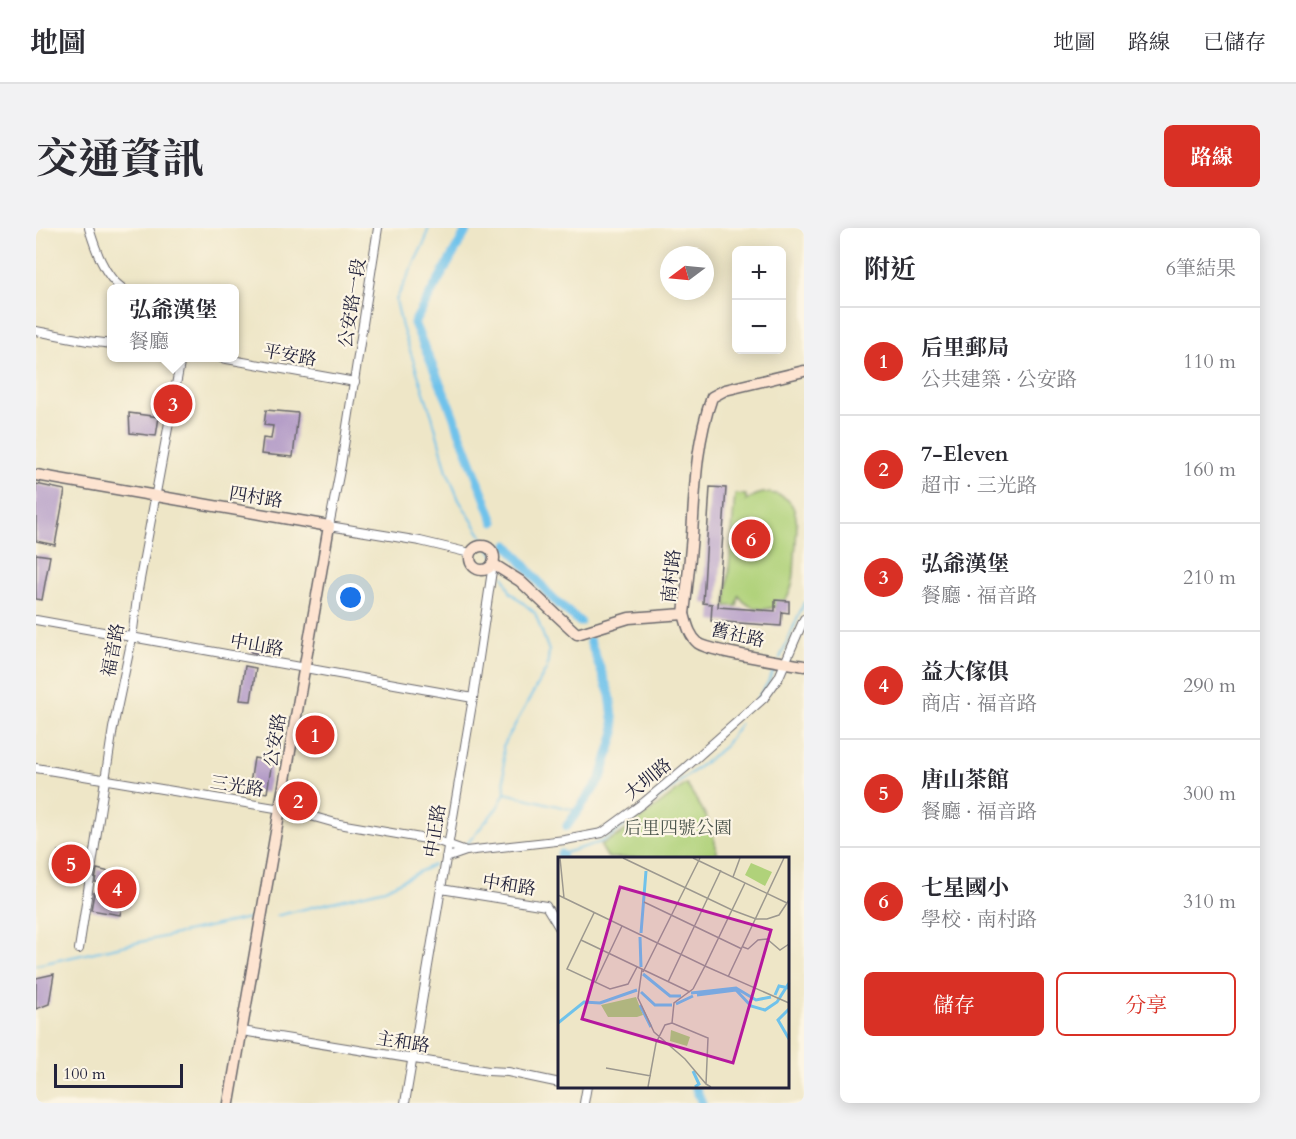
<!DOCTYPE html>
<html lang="zh-TW">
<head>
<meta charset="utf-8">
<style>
  body { margin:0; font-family:Cardo,"Noto Serif TC",serif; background:#f2f2f3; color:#2b2b33 }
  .controls { position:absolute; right:18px; top:18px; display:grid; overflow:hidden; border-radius:9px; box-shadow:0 3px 15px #0003 }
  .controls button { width:54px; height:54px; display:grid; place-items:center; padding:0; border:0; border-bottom:2px solid #e1e1e2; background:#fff; color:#2b2b33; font:30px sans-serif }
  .compass { position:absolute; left:624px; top:18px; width:54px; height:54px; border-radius:50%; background:#fff; box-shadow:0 3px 15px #0003; rotate:254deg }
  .scale { position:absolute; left:18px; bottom:15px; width:129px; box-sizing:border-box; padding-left:6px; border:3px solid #22223b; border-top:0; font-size:16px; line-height:21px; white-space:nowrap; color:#22223b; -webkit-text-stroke:4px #fcf5e5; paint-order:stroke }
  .you { position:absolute; left:315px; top:370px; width:21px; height:21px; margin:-15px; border:4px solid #fff; border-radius:50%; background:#1a73e8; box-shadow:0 0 0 9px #1a73e833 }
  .badge { display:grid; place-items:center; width:39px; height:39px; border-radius:50%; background:#d93025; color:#fff; font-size:20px; font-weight:700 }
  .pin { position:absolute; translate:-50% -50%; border:3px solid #fff; box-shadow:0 2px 6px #0006 }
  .popup { position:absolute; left:71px; top:56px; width:132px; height:78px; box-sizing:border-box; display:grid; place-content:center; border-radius:9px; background:#fff; filter:drop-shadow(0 2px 4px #0005); font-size:20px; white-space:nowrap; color:#7c7c81 }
  .popup b { font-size:22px; color:#2b2b33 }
  .popup::after { content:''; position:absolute; left:50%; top:100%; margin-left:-12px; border:12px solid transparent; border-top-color:#fff }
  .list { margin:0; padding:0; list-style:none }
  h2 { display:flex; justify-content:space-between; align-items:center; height:78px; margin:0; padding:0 24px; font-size:26px }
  h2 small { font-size:20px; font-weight:400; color:#7c7c81 }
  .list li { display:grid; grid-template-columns:39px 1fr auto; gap:18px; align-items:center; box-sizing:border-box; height:108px; padding:0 24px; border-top:2px solid #e1e1e2 }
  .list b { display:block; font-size:22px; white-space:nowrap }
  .list p { margin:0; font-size:20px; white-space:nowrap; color:#7c7c81 }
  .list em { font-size:20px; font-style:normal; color:#7c7c81 }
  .actions { display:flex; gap:12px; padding:18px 24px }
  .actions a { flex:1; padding:14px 0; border:2px solid #d93025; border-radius:9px; text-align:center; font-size:21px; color:#d93025 }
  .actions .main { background:#d93025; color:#fff }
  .map { position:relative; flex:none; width:768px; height:875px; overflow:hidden; border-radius:9px }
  header { display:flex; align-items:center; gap:36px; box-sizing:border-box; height:84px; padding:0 30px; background:#fff; border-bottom:2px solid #e1e1e2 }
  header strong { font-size:28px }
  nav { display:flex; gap:33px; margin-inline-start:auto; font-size:21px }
  .intro { display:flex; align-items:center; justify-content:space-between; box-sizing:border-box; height:144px; padding:0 36px }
  h1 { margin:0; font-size:42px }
  .button { padding:15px 27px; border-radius:9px; background:#d93025; color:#fff; font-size:21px; font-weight:700 }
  main { display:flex; gap:36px; padding:0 36px }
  aside { flex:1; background:#fff; border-radius:9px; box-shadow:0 3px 15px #0003 }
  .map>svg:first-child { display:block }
  .green { fill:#b0d27a; stroke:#697a5a; stroke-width:1.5 }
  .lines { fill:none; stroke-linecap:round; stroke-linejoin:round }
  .stream { stroke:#6fc2eb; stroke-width:2 }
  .canal { stroke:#6fc2eb; stroke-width:9 }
  .building { fill:#b49cc7 }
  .street-casing { stroke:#69676c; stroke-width:10 }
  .secondary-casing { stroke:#69676c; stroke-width:13 }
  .street { stroke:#fff; stroke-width:8 }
  .secondary { stroke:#fde4d1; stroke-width:10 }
  .labels { text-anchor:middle; stroke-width:4.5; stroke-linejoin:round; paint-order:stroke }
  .street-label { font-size:18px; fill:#22223b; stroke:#fcf5e5 }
  .park-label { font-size:18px; fill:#4d574e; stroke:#fcf5e5 }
  .inset-river { fill:none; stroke:#6fc2eb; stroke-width:3 }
  .inset-road { fill:none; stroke:#9c988f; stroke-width:1.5 }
  .view { fill:#b5179e; fill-opacity:0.15; stroke:#b5179e; stroke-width:3 }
  .inset-edge { fill:none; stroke:#22223b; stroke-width:3 }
</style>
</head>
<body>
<header>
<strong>地圖</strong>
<nav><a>地圖</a><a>路線</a><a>已儲存</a></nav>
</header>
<div class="intro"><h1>交通資訊</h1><a class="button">路線</a></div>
<main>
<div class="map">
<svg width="768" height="875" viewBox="0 0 768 875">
  <rect width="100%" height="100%" fill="#fcf5e5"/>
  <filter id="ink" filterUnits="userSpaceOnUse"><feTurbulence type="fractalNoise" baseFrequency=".0167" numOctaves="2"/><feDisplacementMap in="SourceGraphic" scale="12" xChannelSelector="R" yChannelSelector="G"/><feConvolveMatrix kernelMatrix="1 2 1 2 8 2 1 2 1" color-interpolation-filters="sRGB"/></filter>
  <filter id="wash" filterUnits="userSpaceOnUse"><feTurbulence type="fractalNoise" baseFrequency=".008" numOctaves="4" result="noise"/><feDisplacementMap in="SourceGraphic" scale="24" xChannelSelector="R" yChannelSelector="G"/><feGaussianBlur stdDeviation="1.35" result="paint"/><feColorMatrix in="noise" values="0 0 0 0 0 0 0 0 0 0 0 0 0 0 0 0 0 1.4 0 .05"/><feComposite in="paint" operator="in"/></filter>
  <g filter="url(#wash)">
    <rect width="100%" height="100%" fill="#eee6c7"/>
    <g class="green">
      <path d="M727,265C768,264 761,298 759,328C758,341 759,357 751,369C739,386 714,384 703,368L701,378H690L699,266L710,267V273L720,267Z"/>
      <path d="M650,556C669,584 677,596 682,630H572L564,617L583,607Z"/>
    </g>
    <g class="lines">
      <g class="stream">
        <path d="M392,0L390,11L360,72L366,99L396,188L411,243L423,272L463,335"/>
        <path d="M744,430L768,375"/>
        <path d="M719,474L731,456L740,438"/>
        <path d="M469,565L542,583"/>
        <path d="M430,617L461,580L469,565L467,518L511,440L513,423L499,385L474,364L468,348"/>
        <path d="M525,626L565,614L578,606L688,519L704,496"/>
        <path d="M240,688L349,661L397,637"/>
        <path d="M0,737L213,690"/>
      </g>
      <g class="canal">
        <path d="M432,0L378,95L412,174L458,294"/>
        <path d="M472,317L516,370L544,394"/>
        <path d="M531,598L565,550L579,504L574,467L554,413"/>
        <path d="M525,626L526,630"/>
        <path d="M659,858L666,875"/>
      </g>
    </g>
    <g id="blocks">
      <g class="building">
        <path d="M230,182L262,185L257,229L225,226L227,210L235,211L237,198L228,197Z"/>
        <path d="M93,185L123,189L120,208L94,205Z"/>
        <path d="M0,256L29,262L19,317L0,313Z"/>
        <path d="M674,259L690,260L682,379L739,383V372L753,373V385L746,384L745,398L675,393L676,376L667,375Z"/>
        <path d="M0,326L14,328L6,372L0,371Z"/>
        <path d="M217,416L229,418L228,427L215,424Z"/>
        <path d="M209,438L220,440L215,473L204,472Z"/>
        <path d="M218,530L236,533L231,565L213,562Z"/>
        <path d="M22,623L51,628L48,650L19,644Z"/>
        <path d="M61,641L74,644L73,656L59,654Z"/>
        <path d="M58,665L94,673L93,679L86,678L84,687L55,682Z"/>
        <path d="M18,746L13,776L0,781V750Z"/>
      </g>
    </g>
  </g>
  <g filter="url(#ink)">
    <use href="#blocks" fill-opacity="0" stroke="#69676c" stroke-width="1.5"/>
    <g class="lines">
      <defs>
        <g id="street">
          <path d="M53,0C59,20 68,48 86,60"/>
          <path d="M342,0L305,237L293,298L384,313L434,325"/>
          <path d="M0,103L52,113L76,116"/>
          <path d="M185,130L319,154"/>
          <path d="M0,392L437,470"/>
          <path d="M0,540L257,583L303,596L402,613L430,623"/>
          <path d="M410,630L430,623L529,612L566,605L607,575L649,540L728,470L743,449L768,391"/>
          <path d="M405,661L510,678L524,701"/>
          <path d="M43,721L77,500L96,410L102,362L145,130"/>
          <path d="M206,803L452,843L472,844L524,855"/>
          <path d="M369,875L437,470L457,336"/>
          <path d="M548,875L551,858"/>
        </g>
        <g id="secondary">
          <path d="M0,247L293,298L193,875"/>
          <circle cx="446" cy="330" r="12"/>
          <path d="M457,336L484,353L541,406L593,390L648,386C651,359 654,333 656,307C659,259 660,214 676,169L689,162L768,143"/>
          <path d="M648,386C651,396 653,407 662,415C674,424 749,434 768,438"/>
        </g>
      </defs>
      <use href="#street" class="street-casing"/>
      <use href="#secondary" class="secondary-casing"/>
      <use href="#street" class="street"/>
      <use href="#secondary" class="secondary"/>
    </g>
  </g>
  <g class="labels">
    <g class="street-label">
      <text transform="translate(316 75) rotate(-81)" y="6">公安路一段</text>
      <text transform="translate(254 127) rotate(10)" y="6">平安路</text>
      <text transform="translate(220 269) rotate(9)" y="6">四村路</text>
      <text transform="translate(635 348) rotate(-84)" y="6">南村路</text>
      <text transform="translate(702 407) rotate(13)" y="6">舊社路</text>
      <text transform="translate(221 417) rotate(10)" y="6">中山路</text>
      <text transform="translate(77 422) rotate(-79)" y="6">福音路</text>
      <text transform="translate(239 512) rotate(-80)" y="6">公安路</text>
      <text transform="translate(612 551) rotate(-39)" y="6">大圳路</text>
      <text transform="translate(201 558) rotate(9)" y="6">三光路</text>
      <text transform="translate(399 603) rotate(-81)" y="6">中正路</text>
      <text transform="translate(473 657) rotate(9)" y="6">中和路</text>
      <text transform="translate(367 814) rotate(9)" y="6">主和路</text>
    </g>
    <g class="park-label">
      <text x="642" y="606">后里四號公園</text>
    </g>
  </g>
  <g transform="translate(522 629)">
    <rect width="231" height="231" fill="#eee6c7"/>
    <path d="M193,6L214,15L207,29L187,18ZM78,140L85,158L79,160H50L43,148ZM113,173L132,180L129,189L112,184Z" fill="#b0d27a"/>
    <path class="inset-river" d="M83,76L88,14M82,80L83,110M85,117L112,139H123M83,135L97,148H114M133,136L178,131L198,143L213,140M139,138L178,133L193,149L207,153L219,145L231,126M217,138L221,129L231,131M118,147L135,139M82,148L93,170M231,152L220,163L231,182M0,166L26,145L42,146L79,133M135,214L141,227L137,230"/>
    <path class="inset-road" d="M2,1L6,41M65,1L174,53L187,26M135,1L229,46M175,20L182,1M0,38L147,109L174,53L198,62H209L221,58L231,43M86,45L184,92M36,56L9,112L52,132L70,127L79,110M23,83L132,135M185,90L190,92L200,83L209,82L222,93L231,87M84,112L80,141L96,175L127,202L148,227M85,115L142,1M170,120L226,1M110,125L163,13M37,126L64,69M135,132L116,146L114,166L150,181L148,227L153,230M135,132L147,109L231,146M48,211L93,219M90,230L98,186L107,168L114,166"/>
    <path class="view" d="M62,30L213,73L175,206L24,162Z"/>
    <rect width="231" height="231" class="inset-edge"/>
  </g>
</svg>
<div class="controls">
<button>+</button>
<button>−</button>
</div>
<svg class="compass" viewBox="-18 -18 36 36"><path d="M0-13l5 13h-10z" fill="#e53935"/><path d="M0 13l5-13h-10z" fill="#7c7c81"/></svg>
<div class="scale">100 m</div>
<div class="you"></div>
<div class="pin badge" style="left:279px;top:507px">1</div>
<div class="pin badge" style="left:262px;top:573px">2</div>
<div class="pin badge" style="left:137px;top:176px">3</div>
<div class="popup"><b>弘爺漢堡</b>餐廳</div>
<div class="pin badge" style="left:81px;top:661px">4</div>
<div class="pin badge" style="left:35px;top:636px">5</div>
<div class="pin badge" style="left:715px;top:311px">6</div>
</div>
<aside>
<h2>附近<small>6筆結果</small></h2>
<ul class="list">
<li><span class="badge">1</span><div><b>后里郵局</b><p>公共建築 · 公安路</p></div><em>110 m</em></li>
<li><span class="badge">2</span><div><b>7-Eleven</b><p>超市 · 三光路</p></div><em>160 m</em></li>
<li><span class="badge">3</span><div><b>弘爺漢堡</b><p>餐廳 · 福音路</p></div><em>210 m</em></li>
<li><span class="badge">4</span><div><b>益大傢俱</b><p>商店 · 福音路</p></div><em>290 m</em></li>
<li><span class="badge">5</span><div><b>唐山茶館</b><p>餐廳 · 福音路</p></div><em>300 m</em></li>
<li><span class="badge">6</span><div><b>七星國小</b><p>學校 · 南村路</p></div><em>310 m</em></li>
</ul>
<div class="actions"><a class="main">儲存</a><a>分享</a></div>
</aside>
</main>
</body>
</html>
